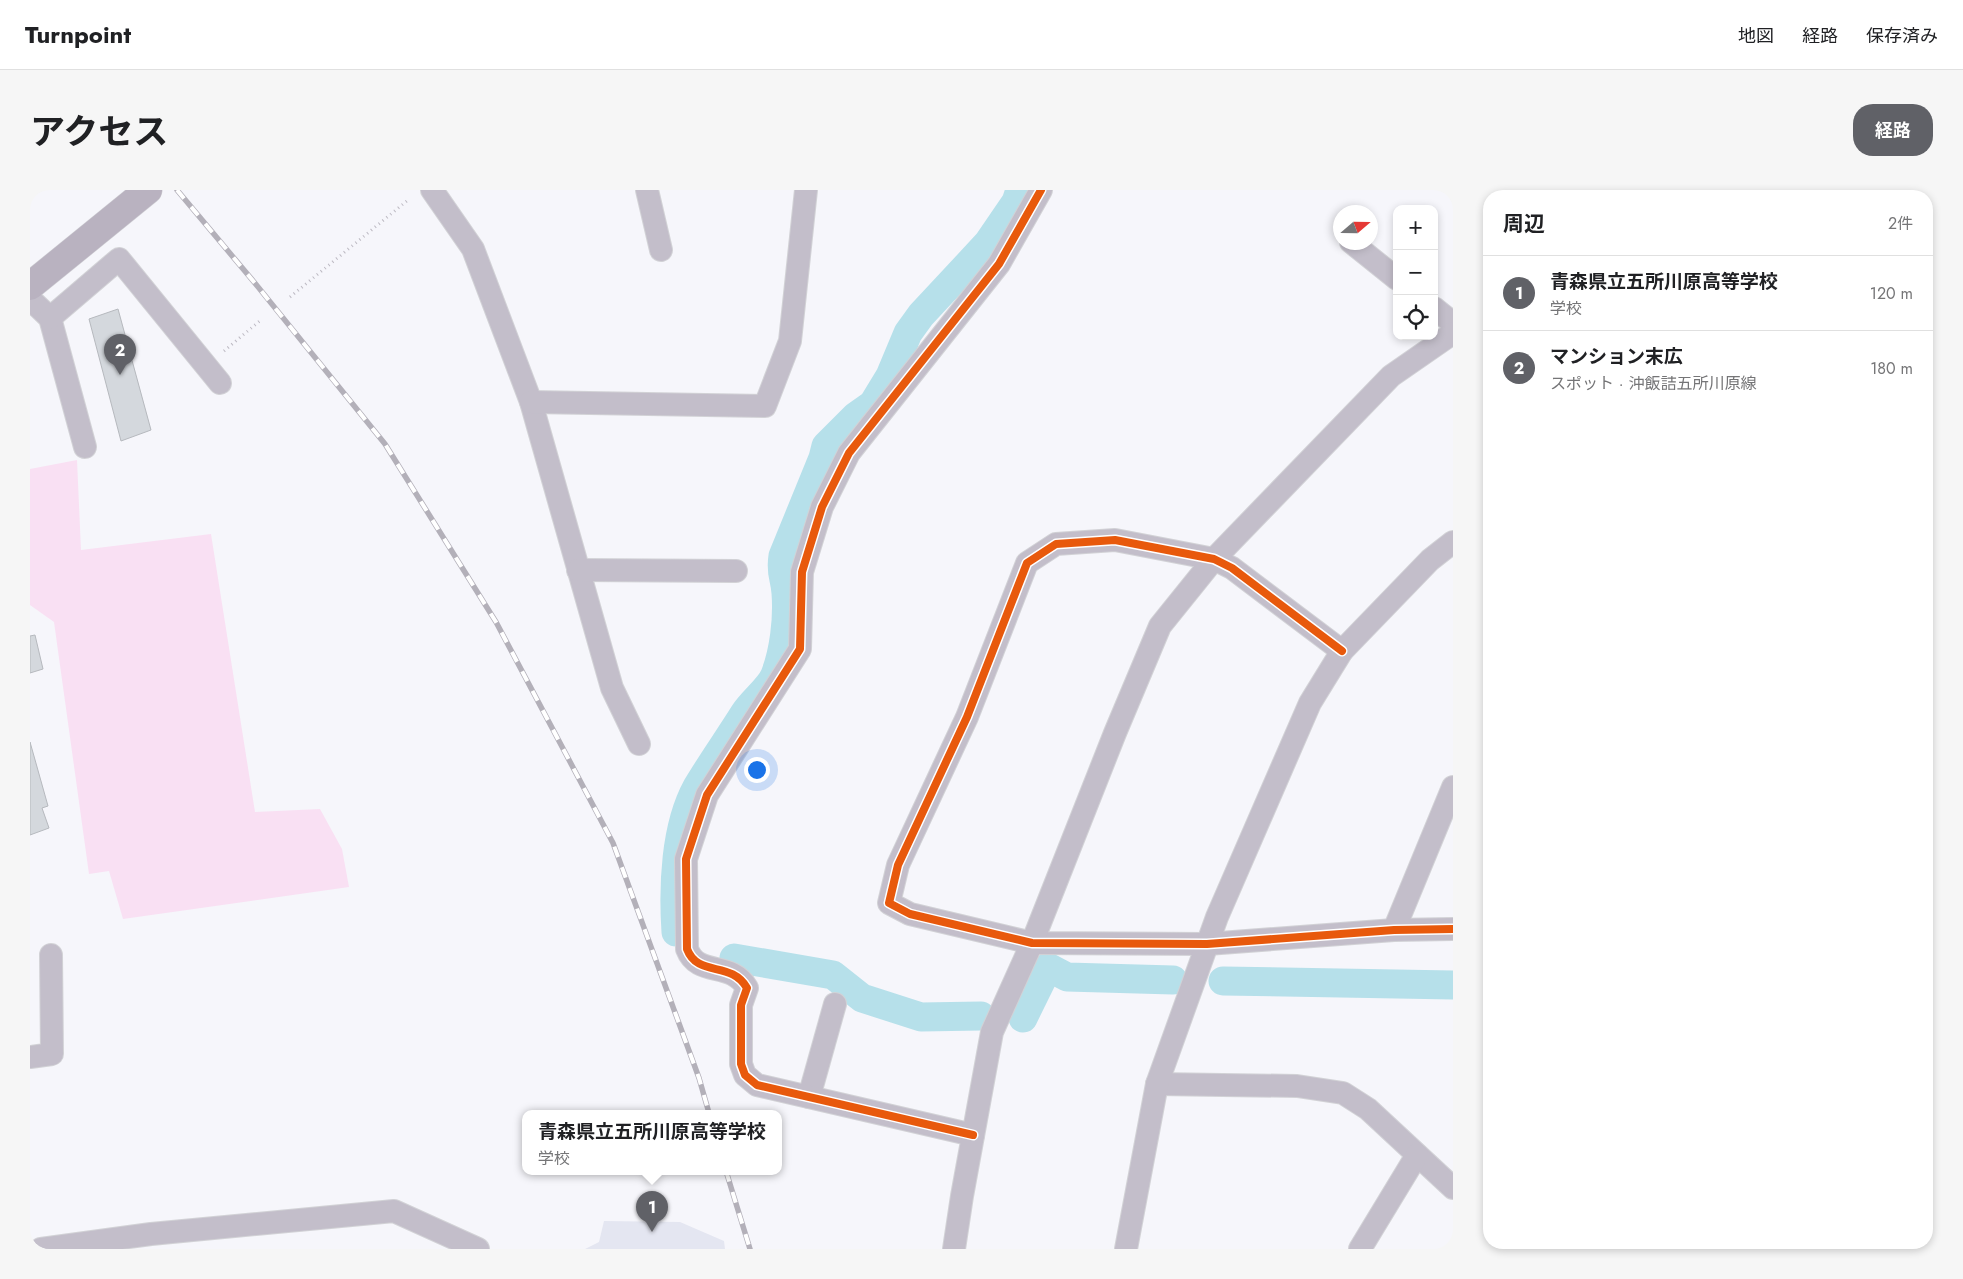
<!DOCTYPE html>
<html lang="ja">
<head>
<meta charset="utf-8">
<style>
  body { margin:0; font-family:Jost,"Noto Sans JP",sans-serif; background:#f6f6f6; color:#202124 }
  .controls { position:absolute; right:15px; top:15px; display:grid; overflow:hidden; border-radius:10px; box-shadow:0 2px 8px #0003 }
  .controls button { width:45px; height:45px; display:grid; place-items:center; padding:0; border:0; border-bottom:1px solid #e0e0e0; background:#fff; color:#202124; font:25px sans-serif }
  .compass { position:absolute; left:1303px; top:15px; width:45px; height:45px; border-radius:50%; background:#fff; box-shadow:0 2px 8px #0003; rotate:70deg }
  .you { position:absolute; left:726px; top:579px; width:18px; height:18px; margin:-12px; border:4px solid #fff; border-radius:50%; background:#1a73e8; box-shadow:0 0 0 8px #1a73e833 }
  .badge { display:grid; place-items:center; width:32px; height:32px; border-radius:50%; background:#606167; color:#fff; font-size:16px; font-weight:700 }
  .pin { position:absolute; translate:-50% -41px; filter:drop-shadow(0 1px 2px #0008) }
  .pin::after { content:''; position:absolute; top:26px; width:18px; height:15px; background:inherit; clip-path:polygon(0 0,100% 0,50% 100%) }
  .popup { position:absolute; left:492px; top:920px; width:260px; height:65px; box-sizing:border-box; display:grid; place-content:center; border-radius:10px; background:#fff; filter:drop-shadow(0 1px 4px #0005); font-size:16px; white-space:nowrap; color:#757577 }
  .popup b { font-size:19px; color:#202124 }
  .popup::after { content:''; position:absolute; left:50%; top:100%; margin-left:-10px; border:10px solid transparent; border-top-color:#fff }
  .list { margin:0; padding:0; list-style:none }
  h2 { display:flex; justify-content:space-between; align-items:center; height:65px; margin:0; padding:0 20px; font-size:21px }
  h2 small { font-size:16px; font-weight:400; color:#757577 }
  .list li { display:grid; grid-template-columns:32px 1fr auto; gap:15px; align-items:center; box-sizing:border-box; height:75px; padding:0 20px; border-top:1px solid #e0e0e0 }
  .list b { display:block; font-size:19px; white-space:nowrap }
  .list p { margin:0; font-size:16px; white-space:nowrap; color:#757577 }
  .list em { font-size:16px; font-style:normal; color:#757577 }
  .icon { flex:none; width:28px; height:28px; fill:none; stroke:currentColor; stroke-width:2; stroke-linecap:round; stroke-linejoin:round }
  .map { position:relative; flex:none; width:1423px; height:1059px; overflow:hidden; border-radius:20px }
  header { display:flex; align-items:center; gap:30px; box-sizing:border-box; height:70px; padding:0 25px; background:#fff; border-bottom:1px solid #e0e0e0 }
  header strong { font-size:24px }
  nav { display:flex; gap:28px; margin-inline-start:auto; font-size:18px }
  .intro { display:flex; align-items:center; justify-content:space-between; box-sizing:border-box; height:120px; padding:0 30px }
  h1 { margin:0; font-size:35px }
  .button { padding:12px 22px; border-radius:20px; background:#606167; color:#fff; font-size:18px; font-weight:700 }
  main { display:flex; gap:30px; padding:0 30px }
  aside { flex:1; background:#fff; border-radius:20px; box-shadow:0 2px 8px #0003 }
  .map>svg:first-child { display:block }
  .built { fill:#e4e6f1 }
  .green { fill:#f9e0f3 }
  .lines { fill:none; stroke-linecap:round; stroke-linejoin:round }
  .canal { stroke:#b6e0ea; stroke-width:29 }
  .building { fill:#d4d8dd; stroke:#b6b9be }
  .minor-casing { stroke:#d2d2d6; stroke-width:24 }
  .secondary-casing { stroke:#d2d2d6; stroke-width:29 }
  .path { stroke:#bdbac3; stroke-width:3; stroke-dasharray:1 4; stroke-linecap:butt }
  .minor { stroke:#c3beca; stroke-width:22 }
  .secondary { stroke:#b9b2c0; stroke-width:28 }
  .rail-casing { stroke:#b3b0b9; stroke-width:5.5 }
  .rail { stroke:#fff; stroke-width:4; stroke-dasharray:11; stroke-linecap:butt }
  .cycleway-casing { stroke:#fff; stroke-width:11 }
  .cycleway { stroke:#e8590c; stroke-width:8 }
</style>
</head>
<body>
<header>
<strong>Turnpoint</strong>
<nav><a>地図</a><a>経路</a><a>保存済み</a></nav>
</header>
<div class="intro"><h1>アクセス</h1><a class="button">経路</a></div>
<main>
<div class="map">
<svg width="1423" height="1059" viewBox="0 0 1423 1059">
  <rect width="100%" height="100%" fill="#f6f6fb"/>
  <path class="built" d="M574,1031L650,1032L694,1051L695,1059H555L569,1052Z"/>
  <path class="green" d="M47,270L51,360L181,344L225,622L290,619L312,659L319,697L93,729L79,681L59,684L24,432L0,415V279Z"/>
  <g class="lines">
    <g class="canal">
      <path d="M646,742C643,697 645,637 667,597C682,572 699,548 714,524C722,511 740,498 745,485C754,461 758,430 756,403C755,387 750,384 753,366L793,268L796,256L826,226L843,214L860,186L878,143L891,125L958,53L986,12L990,0"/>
      <path d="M704,768L803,785L832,808L891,827L951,826"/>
      <path d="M1193,791L1423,795"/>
      <path d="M993,828L1018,777L1037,787L1143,790"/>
    </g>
  </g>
  <g class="building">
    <path d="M88,119L121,240L91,251L59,129Z"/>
    <path d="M5,445L13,479L0,483V446Z"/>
    <path d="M0,552L18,616L12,618L19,638L0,645Z"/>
  </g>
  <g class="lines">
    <defs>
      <g id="minor">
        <path d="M402,0L443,59L501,212L582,498L609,554"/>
        <path d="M617,0L631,60"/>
        <path d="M1321,52L1367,89"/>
        <path d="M0,109L20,128L55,257"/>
        <path d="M1404,118L1423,133"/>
        <path d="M20,128L89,69L190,193"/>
        <path d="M501,212L735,216L760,151L776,0"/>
        <path d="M548,380L706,381"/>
        <path d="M1312,461L1202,378L1184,369L1085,350L1026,354L997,373L937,527L868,675L859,713L880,724L1002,753L1177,754L1364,740L1423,739"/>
        <path d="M1364,740L1423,597"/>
        <path d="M0,867L22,864L21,765"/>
        <path d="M1127,894L1267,896L1313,903L1338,919L1423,998"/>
        <path d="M779,907L805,814"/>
        <path d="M943,945L727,895L715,885L711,874V815L717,798C701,770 668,788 657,759L656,669L677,605L770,459L772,382L792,317L819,263L969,74L1011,0"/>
        <path d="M11,1059L121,1044L364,1021L448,1059"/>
        <path d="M924,1059L932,1006L962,842L1002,753L1085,543L1130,436L1184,369L1361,186L1423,143"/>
        <path d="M1096,1059L1127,894L1187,727L1280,513L1312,461L1400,370L1423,352"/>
        <path d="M1330,1059L1387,965"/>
      </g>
      <path id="secondary" d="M0,96L118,0"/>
    </defs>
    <use href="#minor" class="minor-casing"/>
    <use href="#secondary" class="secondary-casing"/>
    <g class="path">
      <path d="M260,107L378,10"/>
      <path d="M194,161L232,129"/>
    </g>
    <use href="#minor" class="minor"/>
    <use href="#secondary" class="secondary"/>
    <defs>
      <g id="rail">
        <path d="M147,0L224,92L355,254L466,432L583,653L669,888L679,923"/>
        <path d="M696,981L720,1059"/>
      </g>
    </defs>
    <use href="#rail" class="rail-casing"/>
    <use href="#rail" class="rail"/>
    <defs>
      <g id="cycleway">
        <path d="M1312,461L1202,378L1184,369L1085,350L1026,354L997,373L937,527L868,675L859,713L880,724L1002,753L1177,754L1364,740L1423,739"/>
        <path d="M943,945L727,895L715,885L711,874V815L717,798C701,770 668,788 657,759L656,669L677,605L770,459L772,382L792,317L819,263L969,74L1011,0"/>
      </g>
    </defs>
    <use href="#cycleway" class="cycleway-casing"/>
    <use href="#cycleway" class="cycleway"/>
  </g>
</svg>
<div class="controls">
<button>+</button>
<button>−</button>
<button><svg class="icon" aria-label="locate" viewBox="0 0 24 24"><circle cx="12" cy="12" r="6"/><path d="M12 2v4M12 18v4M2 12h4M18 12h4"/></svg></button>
</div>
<svg class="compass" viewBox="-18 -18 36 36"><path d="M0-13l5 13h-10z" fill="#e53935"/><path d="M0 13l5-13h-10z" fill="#757577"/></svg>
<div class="you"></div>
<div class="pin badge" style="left:622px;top:1042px">1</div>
<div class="popup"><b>青森県立五所川原高等学校</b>学校</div>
<div class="pin badge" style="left:90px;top:185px">2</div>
</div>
<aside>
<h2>周辺<small>2件</small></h2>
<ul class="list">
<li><span class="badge">1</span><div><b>青森県立五所川原高等学校</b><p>学校</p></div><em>120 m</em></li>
<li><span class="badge">2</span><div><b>マンション末広</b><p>スポット · 沖飯詰五所川原線</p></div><em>180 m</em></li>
</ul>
</aside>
</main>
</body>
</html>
